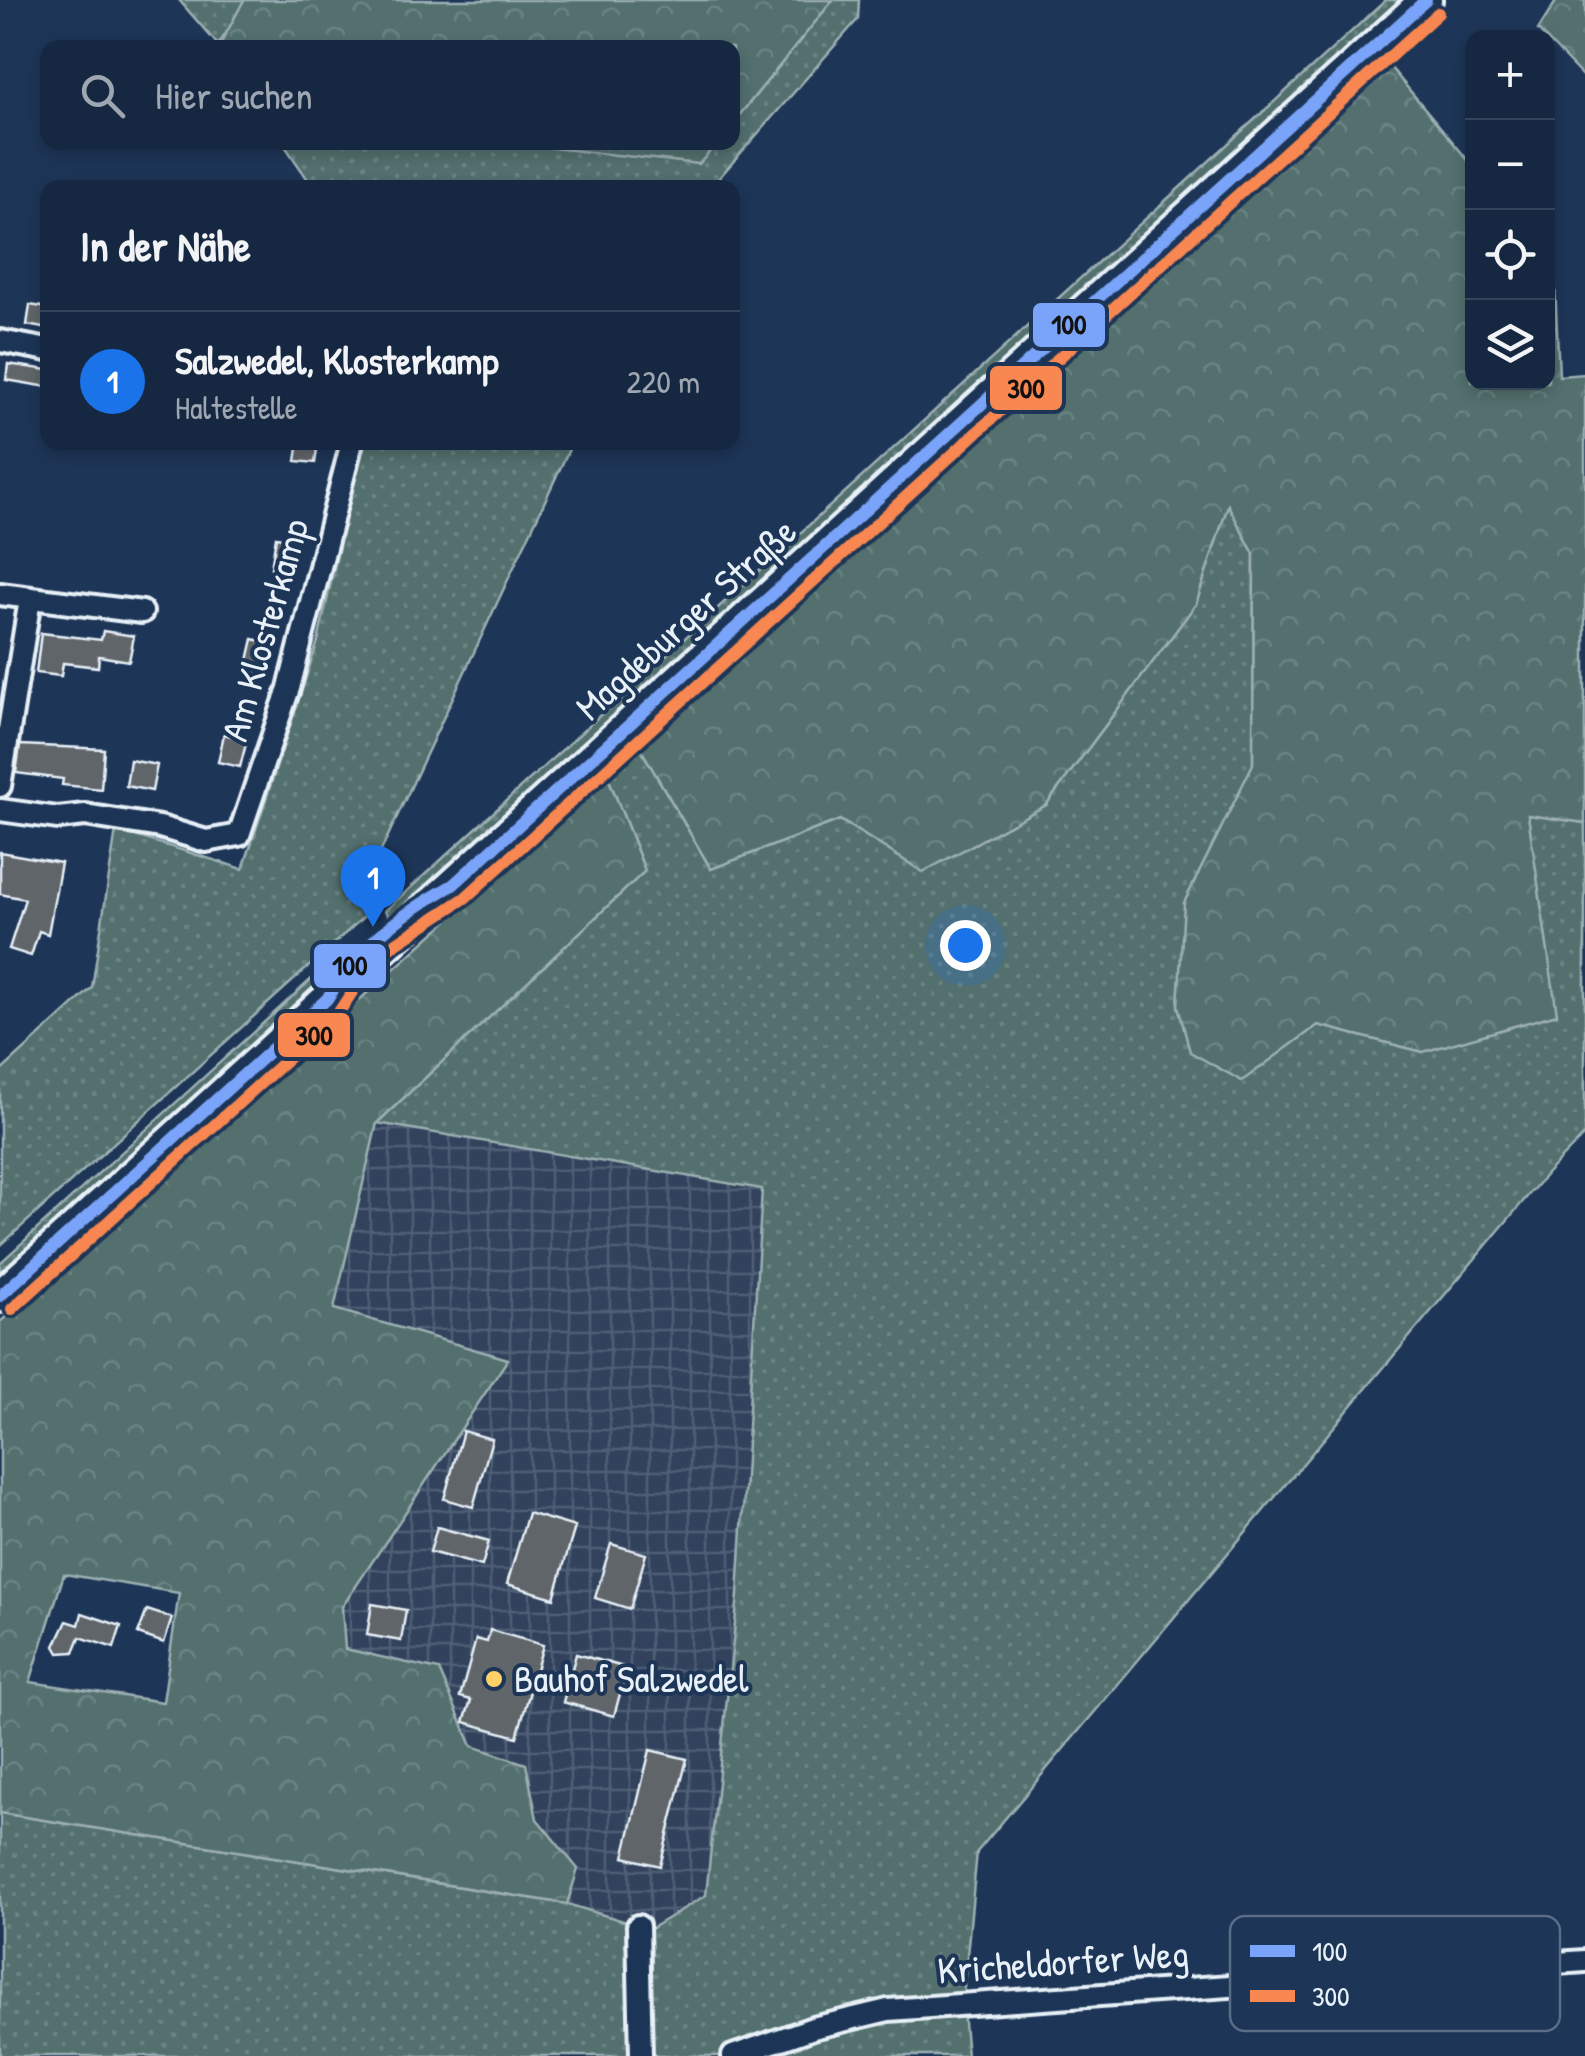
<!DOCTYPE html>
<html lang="de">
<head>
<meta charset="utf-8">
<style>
  body { margin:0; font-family:"Patrick Hand",sans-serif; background:#23344c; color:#f1f3f6 }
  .controls { position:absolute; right:30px; top:30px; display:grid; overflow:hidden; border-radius:20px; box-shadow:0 5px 15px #0003 }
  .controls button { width:90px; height:90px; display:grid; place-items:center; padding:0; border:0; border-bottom:2px solid #35445a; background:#162841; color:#f1f3f6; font:50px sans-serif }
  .you { position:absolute; left:965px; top:945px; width:35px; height:35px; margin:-25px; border:8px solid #fff; border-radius:50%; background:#1a73e8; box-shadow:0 0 0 15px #1a73e833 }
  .badge { display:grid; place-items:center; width:65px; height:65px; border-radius:50%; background:#1a73e8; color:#fff; font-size:32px; font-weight:700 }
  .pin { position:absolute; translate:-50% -82px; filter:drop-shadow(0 2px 5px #0008) }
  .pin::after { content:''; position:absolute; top:52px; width:35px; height:30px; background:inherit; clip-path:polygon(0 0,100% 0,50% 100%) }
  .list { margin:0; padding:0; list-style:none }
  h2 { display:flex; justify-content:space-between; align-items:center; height:130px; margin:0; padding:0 40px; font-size:42px }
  h2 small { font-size:32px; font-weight:400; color:#9ea6b1 }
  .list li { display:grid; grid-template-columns:65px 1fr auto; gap:30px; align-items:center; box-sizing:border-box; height:140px; padding:0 40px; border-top:2px solid #35445a }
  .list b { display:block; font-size:38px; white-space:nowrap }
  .list p { margin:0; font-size:32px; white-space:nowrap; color:#9ea6b1 }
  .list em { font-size:32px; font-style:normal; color:#9ea6b1 }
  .icon { flex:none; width:55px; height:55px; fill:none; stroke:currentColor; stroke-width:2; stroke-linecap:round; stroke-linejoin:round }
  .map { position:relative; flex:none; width:1585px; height:2056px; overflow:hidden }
  .search { position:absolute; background:#162841; box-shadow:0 5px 15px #0003; left:40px; top:40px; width:700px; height:110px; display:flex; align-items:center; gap:25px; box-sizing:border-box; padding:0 35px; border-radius:20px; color:#9ea6b1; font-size:38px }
  .panel { position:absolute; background:#162841; box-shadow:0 5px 15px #0003; left:40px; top:180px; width:700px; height:270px; border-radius:20px }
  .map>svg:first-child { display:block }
  .industrial { fill:url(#industrial-grid) }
  .green { fill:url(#green-dots); stroke:#9db0b3; stroke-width:2.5 }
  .forest { fill:url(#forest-crowns); stroke:#9db0b3; stroke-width:2.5; fill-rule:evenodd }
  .building { fill:#60656b; stroke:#e8f1f8; stroke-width:2.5 }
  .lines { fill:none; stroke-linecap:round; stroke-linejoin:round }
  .street-casing { stroke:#e8f1f8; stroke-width:28 }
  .primary-casing { stroke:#e8f1f8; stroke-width:38 }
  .street { stroke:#1d3557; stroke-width:20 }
  .primary { stroke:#1d3557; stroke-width:30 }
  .bus-1-casing { stroke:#1d3557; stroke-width:20 }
  .bus-2-casing { stroke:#1d3557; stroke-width:20 }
  .bus-1 { stroke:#7aa4fa; stroke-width:12 }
  .bus-2 { stroke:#f88751; stroke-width:12 }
  .poi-dot { fill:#ffd166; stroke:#1d3557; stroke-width:4 }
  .labels { text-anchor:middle; stroke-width:8; stroke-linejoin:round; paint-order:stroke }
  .street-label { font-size:38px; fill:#e8f1f8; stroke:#1d3557 }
  .poi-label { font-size:38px; fill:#e8f1f8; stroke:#1d3557; text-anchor:start }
  .key { fill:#1d3557; stroke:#5a6d87; stroke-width:2.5 }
  .key-label { font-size:28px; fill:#e8f1f8 }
  .line-badge { stroke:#1d3557; stroke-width:4 }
  .pale-badge-label { font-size:28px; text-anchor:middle; font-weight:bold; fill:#111 }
</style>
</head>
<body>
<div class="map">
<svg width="1585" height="2056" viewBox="0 0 1585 2056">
  <defs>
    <pattern id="industrial-grid" width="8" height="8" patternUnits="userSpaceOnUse" patternTransform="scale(2.5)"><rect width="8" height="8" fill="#31435d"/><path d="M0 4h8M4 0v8" fill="none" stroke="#4f5f75"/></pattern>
    <pattern id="green-dots" width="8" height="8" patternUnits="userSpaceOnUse" patternTransform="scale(2.5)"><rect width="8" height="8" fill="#526f6e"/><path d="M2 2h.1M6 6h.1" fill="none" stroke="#6b8483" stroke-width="1.8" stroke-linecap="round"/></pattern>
    <pattern id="forest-crowns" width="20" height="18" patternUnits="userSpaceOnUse" patternTransform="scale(2.5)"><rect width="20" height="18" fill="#526f6e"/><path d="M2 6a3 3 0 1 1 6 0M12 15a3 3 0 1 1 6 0" fill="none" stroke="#6b8483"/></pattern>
  </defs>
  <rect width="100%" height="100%" fill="#1d3557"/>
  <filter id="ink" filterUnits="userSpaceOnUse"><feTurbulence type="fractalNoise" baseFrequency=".01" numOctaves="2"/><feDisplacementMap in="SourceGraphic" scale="20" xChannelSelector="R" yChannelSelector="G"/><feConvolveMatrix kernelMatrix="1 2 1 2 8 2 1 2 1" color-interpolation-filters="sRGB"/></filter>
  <g filter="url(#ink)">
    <path class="industrial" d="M377,1123L762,1189L738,1595L706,1895L650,1929L567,1904L578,1869L537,1819L526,1765L472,1746L439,1670L345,1650L341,1607L508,1360L334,1309Z"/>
    <g class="green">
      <path d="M179,0H244L242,10L218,45Z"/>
      <path d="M833,0H859L858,19L711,187H313L283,143L507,142L699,164L717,143L732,142L733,123Z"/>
      <path d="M1386,0H1402L434,887L389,916L385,911Z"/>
      <path d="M362,443H572L380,853L397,865L380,902L0,1246V1072L92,988L116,830L243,869L318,641Z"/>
      <path d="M1228,504L1254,554L1253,765L1184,903L1242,1080L1318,1025L1423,1052L1528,814L1585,823V1134L1547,1173L977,1852L963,1997L869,2020L963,2012L967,2056H0V1813L567,1904L650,1929L706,1895L738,1595L762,1189L377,1123L645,871L608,777L639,746L711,869L840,820L923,871L1046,805L1196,604Z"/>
      <path d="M328,964L330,981L0,1281V1263Z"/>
    </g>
    <g class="forest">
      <path d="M244,0H833L733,123L732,48L219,47Z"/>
      <path d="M1557,0H1585V79L1538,30Z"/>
      <path d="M1391,68L1472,165V382H1548V253L1554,262L1559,376L1585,374V823L1528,815L1557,1014L1423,1052L1318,1025L1242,1081L1190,1052L1178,1006L1184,903L1253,764L1254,554L1228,505L1196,604L1046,805L923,872L840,820L711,869L639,746Z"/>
      <path d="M507,143H717L699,164Z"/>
      <path d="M608,777L645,871L377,1123L334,1309L508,1359L342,1607L345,1649L439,1670L472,1746L526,1764L537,1819L578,1869L567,1904L0,1813V1322ZM64,1574L179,1593L163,1702L30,1682Z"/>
    </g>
    <g class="building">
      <path d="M30,305L48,308V329L27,325Z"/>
      <path d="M8,364L48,370V387L6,380Z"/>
      <path d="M299,442H318L315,463L296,461Z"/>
      <path d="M276,537L296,540L291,571L271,568Z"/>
      <path d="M103,631L134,636L129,661L99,656L98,667L63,663L61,676L36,673L41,633L101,640Z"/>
      <path d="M253,639L271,643L264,673L246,669Z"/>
      <path d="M224,734L247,740L240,767L218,762Z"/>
      <path d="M20,745L104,749L101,789L62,785L63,779L16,773Z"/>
      <path d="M130,760L157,765L152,791L126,786Z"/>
      <path d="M0,852L61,863L48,934L39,931L31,956L9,949L25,899L0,894Z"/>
      <path d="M463,1431L492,1439L473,1507L444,1499Z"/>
      <path d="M528,1513L575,1527L554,1598L507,1584Z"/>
      <path d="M437,1527L489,1541L482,1566L430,1552Z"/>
      <path d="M611,1544L646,1554L630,1609L595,1598Z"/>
      <path d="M372,1604L406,1610L401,1641L367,1635Z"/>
      <path d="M147,1610L172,1618L164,1643L138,1634Z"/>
      <path d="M82,1613L121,1626L114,1648L80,1637L74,1652L59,1653L55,1646L67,1621L79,1625Z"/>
      <path d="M490,1630L543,1645L517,1737L464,1722L471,1700L460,1697L469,1665L476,1639L487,1642Z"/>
      <path d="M576,1654L627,1668L614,1716L563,1702Z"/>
      <path d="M650,1750L687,1759L660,1866L624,1857Z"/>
    </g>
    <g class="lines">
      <defs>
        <g id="street">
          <path d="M0,341L48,350"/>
          <path d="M0,594L142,612"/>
          <path d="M0,786L30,599"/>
          <path d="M0,810L58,818L85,815L160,827L206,841L239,835L289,688L352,442"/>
          <path d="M638,1926L641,2056"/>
          <path d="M733,2056L813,2028L888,2010L1585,1961"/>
        </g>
        <path id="primary" d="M0,1296L1426,0"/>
      </defs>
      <use href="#street" class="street-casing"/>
      <use href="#primary" class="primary-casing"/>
      <use href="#street" class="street"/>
      <use href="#primary" class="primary"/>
      <defs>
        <path id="bus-1" d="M0,1296L327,999C358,946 400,915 453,885L1426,0"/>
        <path id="bus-2" d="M12,1309L339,1012L365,972L392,946L465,898L1438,13"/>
      </defs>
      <use href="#bus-1" class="bus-1-casing"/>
      <use href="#bus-2" class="bus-2-casing"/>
      <use href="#bus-1" class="bus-1"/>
      <use href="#bus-2" class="bus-2"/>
    </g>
  </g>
  <circle class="poi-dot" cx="494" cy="1679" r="10"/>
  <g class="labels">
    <g class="street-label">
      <text transform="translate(686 619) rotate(-42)" y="13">Magdeburger Straße</text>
      <text transform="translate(265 630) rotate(-74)" y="13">Am Klosterkamp</text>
      <text transform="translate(1063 1962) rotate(-4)" y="13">Kricheldorfer Weg</text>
    </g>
    <g class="poi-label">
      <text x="514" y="1692">Bauhof Salzwedel</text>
    </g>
  </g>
  <rect x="1230" y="1916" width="330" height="115" rx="15" class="key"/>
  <rect x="1250" y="1945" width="45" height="12" fill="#7aa4fa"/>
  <rect x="1250" y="1990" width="45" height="12" fill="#f88751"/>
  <g class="key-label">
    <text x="1312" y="1961">100</text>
    <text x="1312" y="2006">300</text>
  </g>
  <g class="line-badge">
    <rect x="1031" y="301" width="76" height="48" rx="10" fill="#7aa4fa"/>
    <rect x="988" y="364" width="76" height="48" rx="10" fill="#f88751"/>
    <rect x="312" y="942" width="76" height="48" rx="10" fill="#7aa4fa"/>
    <rect x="276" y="1011" width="76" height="48" rx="10" fill="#f88751"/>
  </g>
  <g class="pale-badge-label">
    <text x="1069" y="334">100</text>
    <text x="1026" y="398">300</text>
    <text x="350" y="975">100</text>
    <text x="314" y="1045">300</text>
  </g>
</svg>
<div class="controls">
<button>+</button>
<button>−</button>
<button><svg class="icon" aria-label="locate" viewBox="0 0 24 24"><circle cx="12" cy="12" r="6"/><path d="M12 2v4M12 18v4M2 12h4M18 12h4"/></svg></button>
<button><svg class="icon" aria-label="layers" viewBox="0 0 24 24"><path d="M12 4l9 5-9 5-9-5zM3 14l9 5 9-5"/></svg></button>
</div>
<div class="you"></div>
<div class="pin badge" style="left:373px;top:927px">1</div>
<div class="search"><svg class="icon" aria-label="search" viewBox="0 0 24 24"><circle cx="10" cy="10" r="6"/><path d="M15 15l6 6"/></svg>Hier suchen</div>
<section class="panel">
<h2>In der Nähe<small></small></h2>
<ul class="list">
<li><span class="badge">1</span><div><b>Salzwedel, Klosterkamp</b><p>Haltestelle</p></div><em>220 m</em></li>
</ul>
</section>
</div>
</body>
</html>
